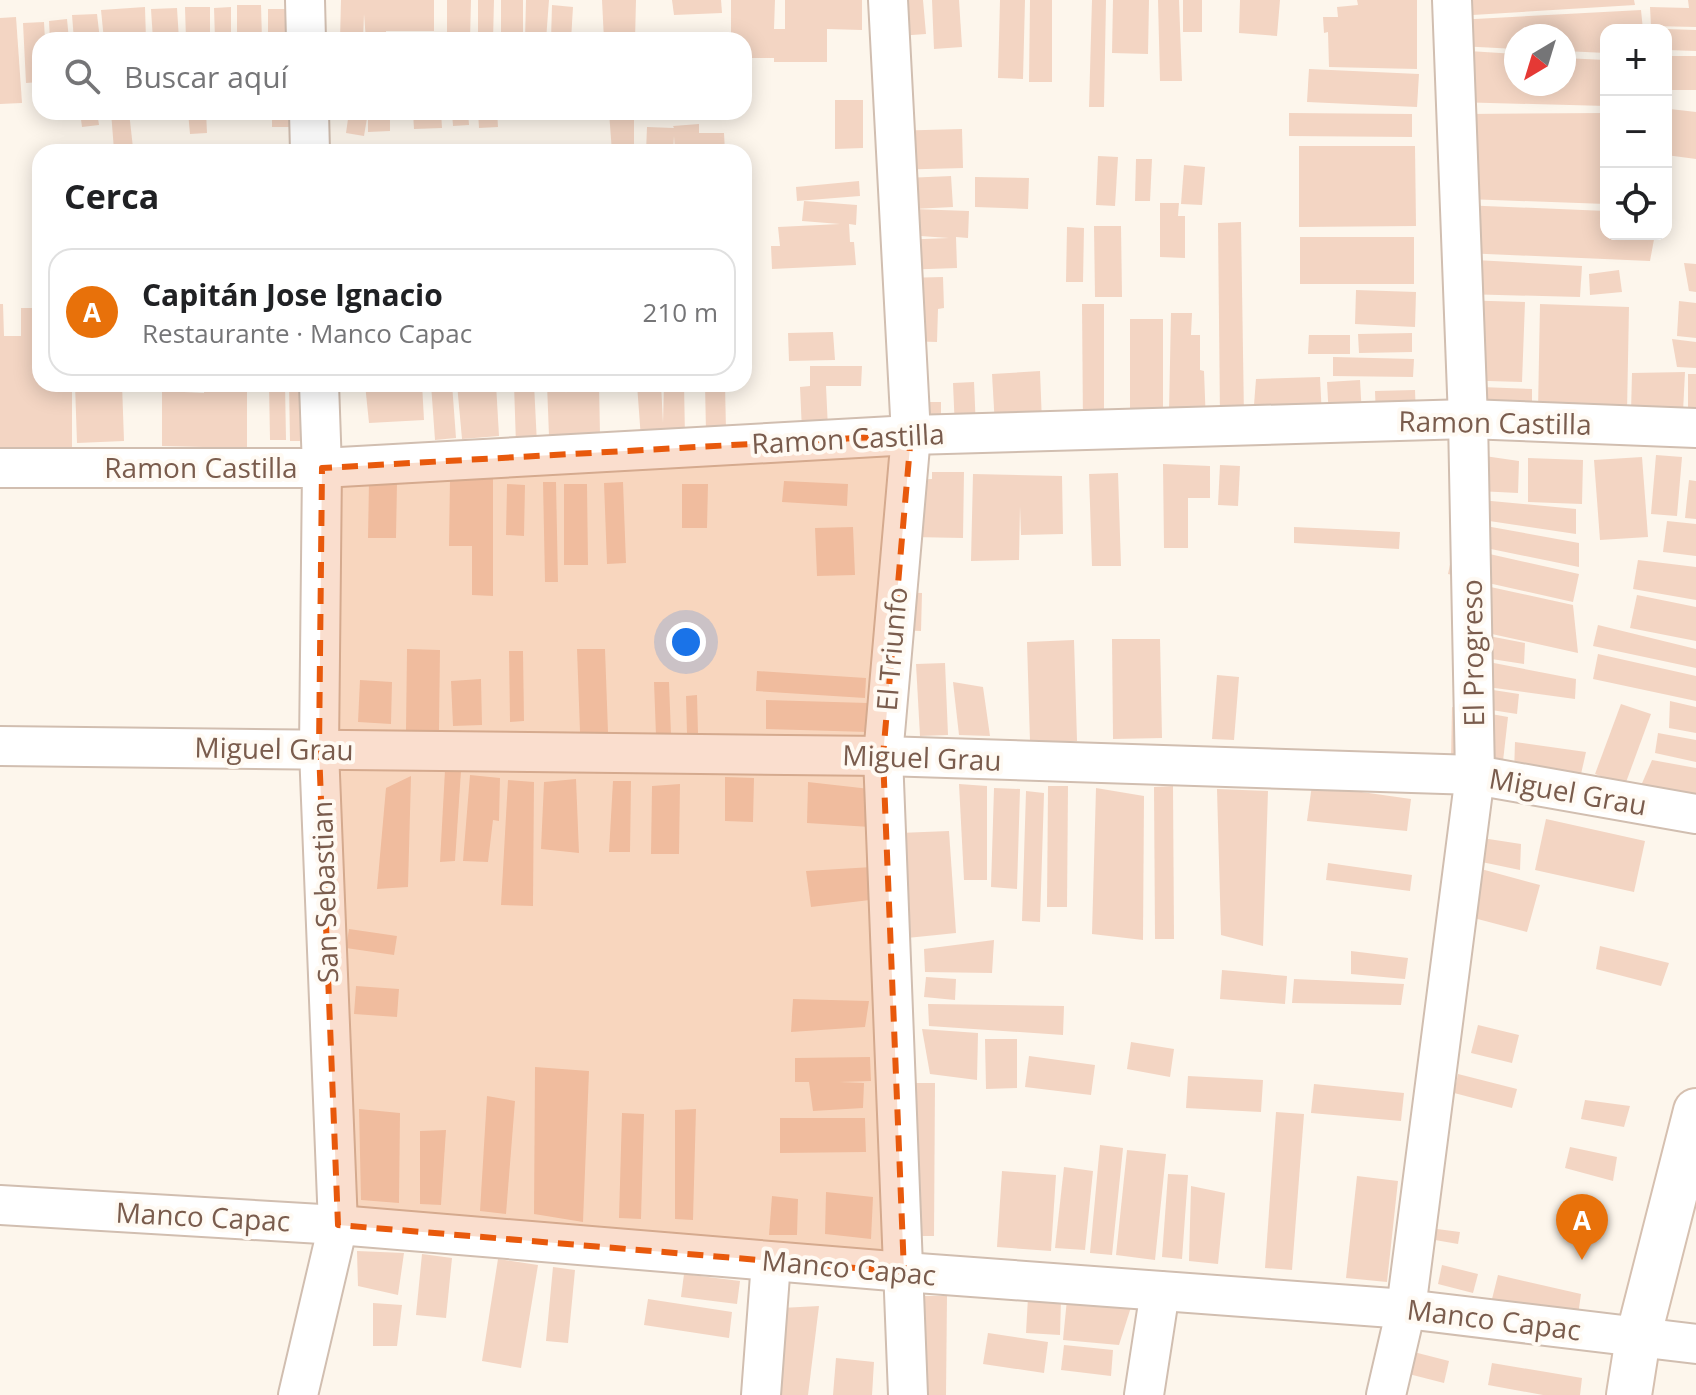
<!DOCTYPE html>
<html lang="es">
<head>
<meta charset="utf-8">
<style>
  body { margin:0; font-family:"Open Sans",sans-serif; background:#f2f2f2; color:#202124 }
  .controls { position:absolute; right:24px; top:24px; display:grid; overflow:hidden; border-radius:16px; box-shadow:0 4px 20px #0003 }
  .controls button { width:72px; height:72px; display:grid; place-items:center; padding:0; border:0; border-bottom:2px solid #e0e0e0; background:#fff; color:#202124; font:40px sans-serif }
  .compass { position:absolute; left:1504px; top:24px; width:72px; height:72px; border-radius:50%; background:#fff; box-shadow:0 4px 20px #0003; rotate:218deg }
  .you { position:absolute; left:686px; top:642px; width:28px; height:28px; margin:-20px; border:6px solid #fff; border-radius:50%; background:#1a73e8; box-shadow:0 0 0 12px #1a73e833 }
  .badge { display:grid; place-items:center; width:52px; height:52px; border-radius:50%; background:#e76f51; color:#fff; font-size:26px; font-weight:700 }
  .pin { position:absolute; translate:-50% -66px; filter:drop-shadow(0 2px 4px #0008) }
  .pin::after { content:''; position:absolute; top:42px; width:28px; height:24px; background:inherit; clip-path:polygon(0 0,100% 0,50% 100%) }
  .list { margin:0; padding:0; list-style:none }
  h2 { display:flex; justify-content:space-between; align-items:center; height:104px; margin:0; padding:0 32px; font-size:34px }
  h2 small { font-size:26px; font-weight:400; color:#757577 }
  .list li { display:grid; grid-template-columns:52px 1fr auto; gap:24px; align-items:center; box-sizing:border-box; height:128px; margin:0 16px 16px; padding:0 16px; border:2px solid #e0e0e0; border-radius:24px }
  .list b { display:block; font-size:30px; white-space:nowrap }
  .list p { margin:0; font-size:26px; white-space:nowrap; color:#757577 }
  .list em { font-size:26px; font-style:normal; color:#757577 }
  .icon { flex:none; width:44px; height:44px; fill:none; stroke:currentColor; stroke-width:2; stroke-linecap:round; stroke-linejoin:round }
  .map { position:relative; flex:none; width:1696px; height:1395px; overflow:hidden }
  .search { position:absolute; background:#fff; box-shadow:0 4px 20px #0003; left:32px; top:32px; width:720px; height:88px; display:flex; align-items:center; gap:20px; box-sizing:border-box; padding:0 28px; border-radius:24px; color:#757577; font-size:30px }
  .panel { position:absolute; background:#fff; box-shadow:0 4px 20px #0003; left:32px; top:144px; width:720px; height:248px; border-radius:24px }
  .map>svg:first-child { display:block }
  .building { fill:#f3d5c3 }
  .lines { fill:none; stroke-linecap:round; stroke-linejoin:round }
  .street-casing { stroke:#d1beb0; stroke-width:42 }
  .secondary-casing { stroke:#d6c0b0; stroke-width:48 }
  .street { stroke:#fff; stroke-width:38 }
  .secondary { stroke:#fff; stroke-width:44 }
  .marked { fill:#e8590c; fill-opacity:0.2; stroke:#e8590c; stroke-width:6; stroke-dasharray:16 10; stroke-linejoin:round }
  .labels { text-anchor:middle; stroke-width:8; stroke-linejoin:round; paint-order:stroke }
  .street-label { font-size:28px; fill:#7a5c4d; stroke:#fffaf3 }
</style>
</head>
<body>
<div class="map">
<svg width="1696" height="1395" viewBox="0 0 1696 1395">
  <rect width="100%" height="100%" fill="#fdf6ec"/>
  <g class="building">
    <path d="M341,0H434V31H386V40H366L364,14L363,40H340Z"/>
    <path d="M447,0H471L470,40H447Z"/>
    <path d="M478,0H494L493,40H478Z"/>
    <rect x="501" y="0" width="22" height="40"/>
    <path d="M526,0H549L546,40H525Z"/>
    <path d="M602,0H636L635,40H604Z"/>
    <path d="M672,0H721L722,13L674,15Z"/>
    <path d="M731,0H775L774,29H785V0H862V30L827,29V62H774V58H744V40H731Z"/>
    <path d="M894,0H923L926,34L898,36Z"/>
    <path d="M932,0H959L962,47L934,49Z"/>
    <path d="M1000,0H1025L1023,79L998,78Z"/>
    <path d="M1030,0H1052V82H1029Z"/>
    <path d="M1092,0H1106L1104,107H1089Z"/>
    <path d="M1113,0H1149L1148,54L1112,53Z"/>
    <path d="M1158,0H1179L1182,81H1160Z"/>
    <rect x="1183" y="0" width="19" height="32"/>
    <path d="M1240,0H1280L1277,36L1239,33Z"/>
    <path d="M1357,0H1417V69L1329,67L1328,32L1324,33L1323,17H1338L1337,7L1358,5Z"/>
    <path d="M1456,0H1634L1635,5L1456,16Z"/>
    <path d="M1688,0H1696V27L1651,26L1650,7L1689,8Z"/>
    <path d="M237,5H261L262,40H237Z"/>
    <path d="M552,5L573,7L571,40H551Z"/>
    <path d="M145,7L146,40H104L101,10Z"/>
    <path d="M185,7H210V40H186Z"/>
    <path d="M231,7V40H215L214,8Z"/>
    <path d="M177,8L179,40H153L151,9Z"/>
    <rect x="268" y="9" width="25" height="31"/>
    <path d="M1641,10L1643,30H1606V53L1564,51V36H1516V49L1459,46L1456,20Z"/>
    <path d="M97,14L100,40H74L72,15Z"/>
    <path d="M16,17L22,103L0,104V18Z"/>
    <path d="M67,19L69,40H50L49,21Z"/>
    <path d="M44,22L45,40H40V82L26,83L23,23Z"/>
    <path d="M1666,29L1696,30V51L1666,50Z"/>
    <path d="M1453,50L1516,54V84H1564V58L1606,60V106L1454,102Z"/>
    <path d="M1667,56H1696V90H1670Z"/>
    <path d="M1309,69L1419,74L1417,107L1307,102Z"/>
    <path d="M835,100H863V148L835,149Z"/>
    <path d="M1670,109L1696,112V159L1666,155V120Z"/>
    <path d="M80,112H97L99,125L82,127Z"/>
    <path d="M111,112H129L133,148L114,150Z"/>
    <path d="M188,112H206L207,133L190,134Z"/>
    <rect x="272" y="112" width="21" height="15"/>
    <path d="M349,112H368L364,136L346,133Z"/>
    <path d="M368,112H390V131L368,132Z"/>
    <path d="M413,112H441L442,128L414,129Z"/>
    <path d="M452,112H468L469,125L453,126Z"/>
    <path d="M478,112H497L498,127L479,128Z"/>
    <path d="M609,112H634V149L612,152Z"/>
    <path d="M1289,113L1412,114V137L1289,136Z"/>
    <path d="M1606,113V204L1466,199V114Z"/>
    <path d="M699,124V133H724L725,152L675,151L674,136L673,152H646L647,127L674,128L673,126Z"/>
    <path d="M962,129L963,168L889,170L888,131Z"/>
    <path d="M1299,146H1415L1416,226L1299,227Z"/>
    <path d="M1098,156L1118,157L1115,206L1096,205Z"/>
    <path d="M1136,159H1152L1150,201H1135Z"/>
    <path d="M1184,165L1205,167L1202,205L1181,204Z"/>
    <path d="M951,176L953,207L913,209L969,211L968,238L956,237L957,268L900,270L899,240L949,238L906,235L905,178Z"/>
    <path d="M975,177L1029,178L1028,209L975,207Z"/>
    <path d="M859,181L860,196L797,201L796,187Z"/>
    <path d="M804,201L857,205L856,225L849,224L850,242H854L856,265L772,269L771,246H780L778,227L840,224L802,221Z"/>
    <path d="M1160,203H1179L1178,216H1185V258L1160,257Z"/>
    <path d="M1461,205L1606,211V234H1655L1650,261L1464,253Z"/>
    <path d="M1241,222L1244,417L1220,419L1218,223Z"/>
    <path d="M1094,226H1121L1122,297H1095Z"/>
    <path d="M1067,227L1084,228L1083,282H1066Z"/>
    <rect x="1300" y="237" width="114" height="47"/>
    <path d="M1457,259L1582,266L1580,297L1462,294Z"/>
    <path d="M1684,263L1696,264V292L1689,291Z"/>
    <path d="M1619,270L1622,292L1590,295L1589,274Z"/>
    <path d="M943,277L944,308L938,309L937,342L903,341V278Z"/>
    <path d="M1356,290L1416,292L1415,327L1355,324Z"/>
    <path d="M1457,300L1525,302L1522,382L1455,380Z"/>
    <path d="M1679,301L1696,303V338L1677,336Z"/>
    <path d="M0,304H3L4,336H21V308H40V384H72V455H50V447H0Z"/>
    <path d="M1082,304H1104V427H1083Z"/>
    <path d="M1540,304L1629,307L1627,412L1538,410Z"/>
    <path d="M1171,313H1192L1191,335H1200V370L1204,371L1206,424L1169,412Z"/>
    <rect x="1130" y="319" width="33" height="101"/>
    <path d="M833,332L835,360L789,361L788,333Z"/>
    <path d="M1412,333V352L1359,353L1358,334Z"/>
    <path d="M1309,335H1350V354H1308Z"/>
    <path d="M1672,339L1696,342V368L1677,367Z"/>
    <path d="M1333,357L1414,359L1413,377L1333,376Z"/>
    <path d="M810,366H862L861,386H826L828,429L802,431L800,387L810,386Z"/>
    <path d="M1040,371L1042,423L995,426L992,374Z"/>
    <path d="M1685,372L1683,412L1631,413L1632,373Z"/>
    <rect x="1688" y="374" width="8" height="38"/>
    <path d="M1320,377L1322,417L1253,418L1256,379Z"/>
    <path d="M1360,380L1362,416L1329,418L1327,382Z"/>
    <path d="M974,382L976,429L955,430L953,383Z"/>
    <path d="M75,384H122L124,441L77,443Z"/>
    <path d="M162,384H183L184,392L204,393V384H247V454L203,453V447L162,446Z"/>
    <path d="M269,384H285L286,440H270Z"/>
    <path d="M289,384H316L317,441H290Z"/>
    <path d="M365,384H422L424,420L369,423Z"/>
    <path d="M431,384H452L456,438L435,440Z"/>
    <path d="M457,384H496L499,436L462,439Z"/>
    <path d="M514,384H534L537,444L516,445Z"/>
    <path d="M547,384H565L566,393L567,384H599L600,435L549,436Z"/>
    <path d="M637,384H661L663,423L664,384H684L685,437L641,439Z"/>
    <path d="M705,384H725L726,431L706,432Z"/>
    <path d="M1455,386L1532,389V411L1452,412Z"/>
    <path d="M1415,390L1416,418L1376,419L1375,391Z"/>
    <rect x="929" y="402" width="12" height="28"/>
    <path d="M1457,452L1519,461L1518,493L1458,490Z"/>
    <path d="M1656,455L1682,457L1677,516L1651,514Z"/>
    <path d="M1642,457L1648,537L1600,540L1594,460Z"/>
    <path d="M1528,458L1583,460L1582,504L1528,502Z"/>
    <path d="M1163,464L1210,466V498H1188V548H1164Z"/>
    <path d="M1220,465L1240,466L1238,506L1218,505Z"/>
    <path d="M932,472H964L963,538L912,537L909,480L932,479Z"/>
    <path d="M1118,473L1121,566H1092L1089,474Z"/>
    <path d="M973,474L1062,476L1063,534L1021,535L1020,506L1019,560L971,561Z"/>
    <path d="M450,479H493V596L472,595V546H449Z"/>
    <path d="M1689,480L1696,481V519L1685,518Z"/>
    <path d="M369,481L397,482L396,538H368Z"/>
    <path d="M784,481L848,484L847,506L782,502Z"/>
    <path d="M543,482H556L558,582H545Z"/>
    <path d="M623,482L626,563L607,564L604,483Z"/>
    <path d="M507,484L525,485L524,536L506,535Z"/>
    <path d="M564,484H587L588,565H564Z"/>
    <path d="M682,484H708L707,528H682Z"/>
    <path d="M1459,498L1576,509V534L1456,516Z"/>
    <path d="M1458,521L1579,543V567L1457,542Z"/>
    <path d="M1667,521L1696,524V556L1663,552Z"/>
    <path d="M853,527L855,575L817,576L815,528Z"/>
    <path d="M1294,527L1400,532L1399,549L1294,543Z"/>
    <path d="M1454,546L1579,574L1573,602L1448,574Z"/>
    <path d="M1638,560L1696,567V600L1633,589Z"/>
    <path d="M1463,581L1573,605L1578,653L1460,627Z"/>
    <path d="M896,592L922,593L921,631L895,630Z"/>
    <path d="M1637,595L1696,607V641L1630,628Z"/>
    <path d="M1598,625L1696,649V668L1593,646Z"/>
    <path d="M1463,631L1525,643L1524,664L1459,654Z"/>
    <path d="M1112,639H1160L1162,738L1113,739Z"/>
    <path d="M1074,640L1077,741L1030,742L1027,642Z"/>
    <path d="M407,649L440,650L439,730H406Z"/>
    <path d="M577,649H605L608,732H580Z"/>
    <path d="M509,651H523L524,721L510,722Z"/>
    <path d="M1598,654L1696,676V701L1593,679Z"/>
    <path d="M1463,657L1576,679L1575,699L1458,683Z"/>
    <path d="M945,663L948,735L920,736L916,664Z"/>
    <path d="M757,671L866,678L865,698L756,691Z"/>
    <path d="M1217,675L1239,677L1234,740L1212,739Z"/>
    <path d="M481,679L482,725L453,726L451,681Z"/>
    <path d="M360,680L392,682L391,724L358,722Z"/>
    <path d="M654,682H669L671,735L656,736Z"/>
    <path d="M953,682L983,687L990,736L959,735Z"/>
    <path d="M1467,686L1519,694L1517,714L1466,706Z"/>
    <path d="M697,695L698,733L687,734L686,696Z"/>
    <path d="M766,700L868,703V732L766,729Z"/>
    <path d="M1670,701L1696,707V733L1669,728Z"/>
    <path d="M1621,704L1651,714L1625,785L1595,774Z"/>
    <path d="M1452,707L1508,717L1502,770L1451,760Z"/>
    <path d="M1658,733L1696,740V762L1655,753Z"/>
    <path d="M1515,742L1586,752L1579,783L1514,773Z"/>
    <path d="M1652,760L1696,768V802L1640,788Z"/>
    <path d="M445,770L461,771L455,861L440,862Z"/>
    <path d="M470,775L500,778L499,821L493,820L488,862L463,861Z"/>
    <path d="M411,776L408,887L377,889L386,788Z"/>
    <path d="M725,777L754,778L753,822L725,821Z"/>
    <path d="M576,779L579,853L541,849L544,782Z"/>
    <path d="M508,780L534,782L533,906L501,905Z"/>
    <path d="M613,781H631L630,852H609Z"/>
    <path d="M808,782L870,789V827L807,823Z"/>
    <path d="M680,784L679,854H651L652,786Z"/>
    <path d="M959,784L987,786V880H964Z"/>
    <path d="M1312,785L1411,799L1407,831L1307,821Z"/>
    <path d="M1048,786H1068L1067,907H1047Z"/>
    <path d="M1173,786L1174,939H1155L1154,787Z"/>
    <path d="M994,788L1020,789L1017,889L991,887Z"/>
    <path d="M1096,788L1144,796L1143,940L1092,934Z"/>
    <path d="M1217,789L1268,791L1263,946L1221,935Z"/>
    <path d="M1026,791L1044,793L1040,922L1022,921Z"/>
    <path d="M1546,819L1645,841L1634,892L1535,870Z"/>
    <path d="M949,831L956,933L907,938L899,833Z"/>
    <path d="M1469,836L1521,844L1520,870L1472,860Z"/>
    <path d="M1328,863L1412,875L1410,891L1326,880Z"/>
    <path d="M1470,866L1540,885L1527,932L1470,917Z"/>
    <path d="M872,867L870,900L811,907L806,871Z"/>
    <path d="M349,929L397,936L394,955L346,948Z"/>
    <path d="M994,940L992,973L925,972L924,949Z"/>
    <path d="M1600,946L1669,963L1661,986L1596,969Z"/>
    <path d="M1351,951L1408,958L1405,979L1351,974Z"/>
    <path d="M1222,970L1287,976L1285,1004L1220,999Z"/>
    <path d="M926,977L956,979L955,1000L924,997Z"/>
    <path d="M1294,979L1404,984L1401,1005L1292,1003Z"/>
    <path d="M356,986L399,989L397,1017L354,1014Z"/>
    <path d="M793,999L869,1001L865,1027L791,1032Z"/>
    <path d="M928,1004L1064,1006L1063,1035L929,1026Z"/>
    <path d="M1478,1025L1519,1035L1512,1063L1471,1053Z"/>
    <path d="M922,1029L978,1033L977,1080L930,1074Z"/>
    <path d="M985,1039H1017V1088L986,1089Z"/>
    <path d="M1131,1042L1174,1049L1170,1077L1127,1069Z"/>
    <path d="M1029,1056L1095,1065L1091,1095L1025,1087Z"/>
    <path d="M870,1057L871,1081L839,1082L864,1083L863,1108L813,1111L809,1082H795V1058Z"/>
    <path d="M535,1067L589,1071L583,1222L534,1214Z"/>
    <path d="M1458,1074L1517,1089L1512,1108L1454,1093Z"/>
    <path d="M1188,1076L1263,1080L1261,1112L1186,1108Z"/>
    <path d="M910,1083H935L934,1236H909Z"/>
    <path d="M1314,1084L1404,1093L1401,1121L1311,1113Z"/>
    <path d="M487,1096L515,1101L506,1214L480,1211Z"/>
    <path d="M1585,1100L1630,1106L1624,1127L1581,1119Z"/>
    <path d="M359,1109L400,1113L399,1203L361,1200Z"/>
    <path d="M696,1109L693,1220L675,1219V1110Z"/>
    <path d="M1276,1112L1304,1114L1292,1270L1265,1268Z"/>
    <path d="M622,1113L644,1114L641,1219L619,1218Z"/>
    <path d="M780,1118H865L866,1152L780,1153Z"/>
    <path d="M446,1130L441,1205L420,1204V1131Z"/>
    <path d="M1100,1145L1123,1148L1112,1255L1090,1253Z"/>
    <path d="M1570,1147L1617,1157L1613,1181L1565,1168Z"/>
    <path d="M1127,1150L1166,1154L1155,1260L1116,1255Z"/>
    <path d="M1064,1167L1093,1171L1085,1250L1055,1248Z"/>
    <path d="M1002,1171L1056,1175L1051,1251L997,1247Z"/>
    <path d="M1168,1174L1188,1175L1182,1259L1162,1257Z"/>
    <path d="M1357,1176L1398,1181L1387,1282L1346,1278Z"/>
    <path d="M1191,1186L1225,1193L1218,1264L1189,1261Z"/>
    <path d="M826,1192L873,1197L871,1239L825,1234Z"/>
    <path d="M772,1196L798,1199L797,1235H769Z"/>
    <path d="M1437,1229L1460,1232L1458,1244L1435,1240Z"/>
    <path d="M357,1251L404,1253L398,1295L358,1286Z"/>
    <path d="M422,1254L452,1258L446,1318L416,1315Z"/>
    <path d="M498,1259L538,1265L521,1368L482,1361Z"/>
    <path d="M1442,1265L1478,1274L1473,1293L1438,1284Z"/>
    <path d="M553,1267L575,1270L568,1343L546,1341Z"/>
    <path d="M684,1274L740,1281L737,1304L681,1297Z"/>
    <path d="M1498,1275L1581,1294L1577,1322L1492,1299Z"/>
    <path d="M920,1296H947L946,1395H920Z"/>
    <path d="M1028,1297L1061,1298L1060,1335L1026,1333Z"/>
    <path d="M648,1299L732,1312L729,1338L644,1325Z"/>
    <path d="M1067,1299L1131,1307L1119,1345L1063,1340Z"/>
    <path d="M373,1303L402,1305L397,1346H373Z"/>
    <path d="M819,1306L808,1395H772L781,1308Z"/>
    <path d="M988,1333L1048,1342L1044,1373L983,1364Z"/>
    <path d="M1064,1345L1113,1350L1111,1376L1061,1370Z"/>
    <path d="M1402,1349L1449,1361L1444,1383L1397,1371Z"/>
    <path d="M836,1358L874,1362L872,1395H833Z"/>
    <path d="M1492,1363L1582,1378L1580,1395H1543L1488,1385Z"/>
  </g>
  <g class="lines">
    <defs>
      <g id="street">
        <path d="M305,0L306,40"/>
        <path d="M888,0L911,435L883,756L908,1395"/>
        <path d="M309,112L310,152"/>
        <path d="M0,468H322L911,435L1468,419L1696,428"/>
        <path d="M0,746L883,756L1475,775L1696,814"/>
        <path d="M0,1205L338,1225L904,1272L1406,1309L1696,1344"/>
        <path d="M298,1395L338,1225L319,750L322,468L319,384"/>
        <path d="M761,1395L771,1262"/>
        <path d="M1144,1395L1160,1291"/>
        <path d="M1386,1395L1406,1309L1475,775L1468,419L1452,0"/>
      </g>
      <path id="secondary" d="M1629,1395L1638,1338L1696,1111"/>
    </defs>
    <use href="#street" class="street-casing"/>
    <use href="#secondary" class="secondary-casing"/>
    <use href="#street" class="street"/>
    <use href="#secondary" class="secondary"/>
  </g>
  <path class="marked" d="M911,435L883,756L904,1272L338,1225L319,750L322,468Z"/>
  <g class="labels">
    <g class="street-label">
      <text transform="translate(1495 423) rotate(1)" y="10">Ramon Castilla</text>
      <text transform="translate(848 439) rotate(-3)" y="10">Ramon Castilla</text>
      <text x="201" y="478">Ramon Castilla</text>
      <text transform="translate(892 649) rotate(-85)" y="10">El Triunfo</text>
      <text transform="translate(1473 653) rotate(-91)" y="10">El Progreso</text>
      <text transform="translate(274 749) rotate(1)" y="10">Miguel Grau</text>
      <text transform="translate(922 758) rotate(2)" y="10">Miguel Grau</text>
      <text transform="translate(1568 792) rotate(10)" y="10">Miguel Grau</text>
      <text transform="translate(325 892) rotate(-92)" y="10">San Sebastian</text>
      <text transform="translate(203 1217) rotate(3)" y="10">Manco Capac</text>
      <text transform="translate(849 1268) rotate(5)" y="10">Manco Capac</text>
      <text transform="translate(1494 1320) rotate(7)" y="10">Manco Capac</text>
    </g>
  </g>
</svg>
<div class="controls">
<button>+</button>
<button>−</button>
<button><svg class="icon" aria-label="locate" viewBox="0 0 24 24"><circle cx="12" cy="12" r="6"/><path d="M12 2v4M12 18v4M2 12h4M18 12h4"/></svg></button>
</div>
<svg class="compass" viewBox="-18 -18 36 36"><path d="M0-13l5 13h-10z" fill="#e53935"/><path d="M0 13l5-13h-10z" fill="#757577"/></svg>
<div class="you"></div>
<div class="pin badge" style="left:1582px;top:1260px;background:#e8710a">A</div>
<div class="search"><svg class="icon" aria-label="search" viewBox="0 0 24 24"><circle cx="10" cy="10" r="6"/><path d="M15 15l6 6"/></svg>Buscar aquí</div>
<section class="panel">
<h2>Cerca<small></small></h2>
<ul class="list">
<li><span class="badge" style="background:#e8710a">A</span><div><b>Capitán Jose Ignacio</b><p>Restaurante · Manco Capac</p></div><em>210 m</em></li>
</ul>
</section>
</div>
</body>
</html>
